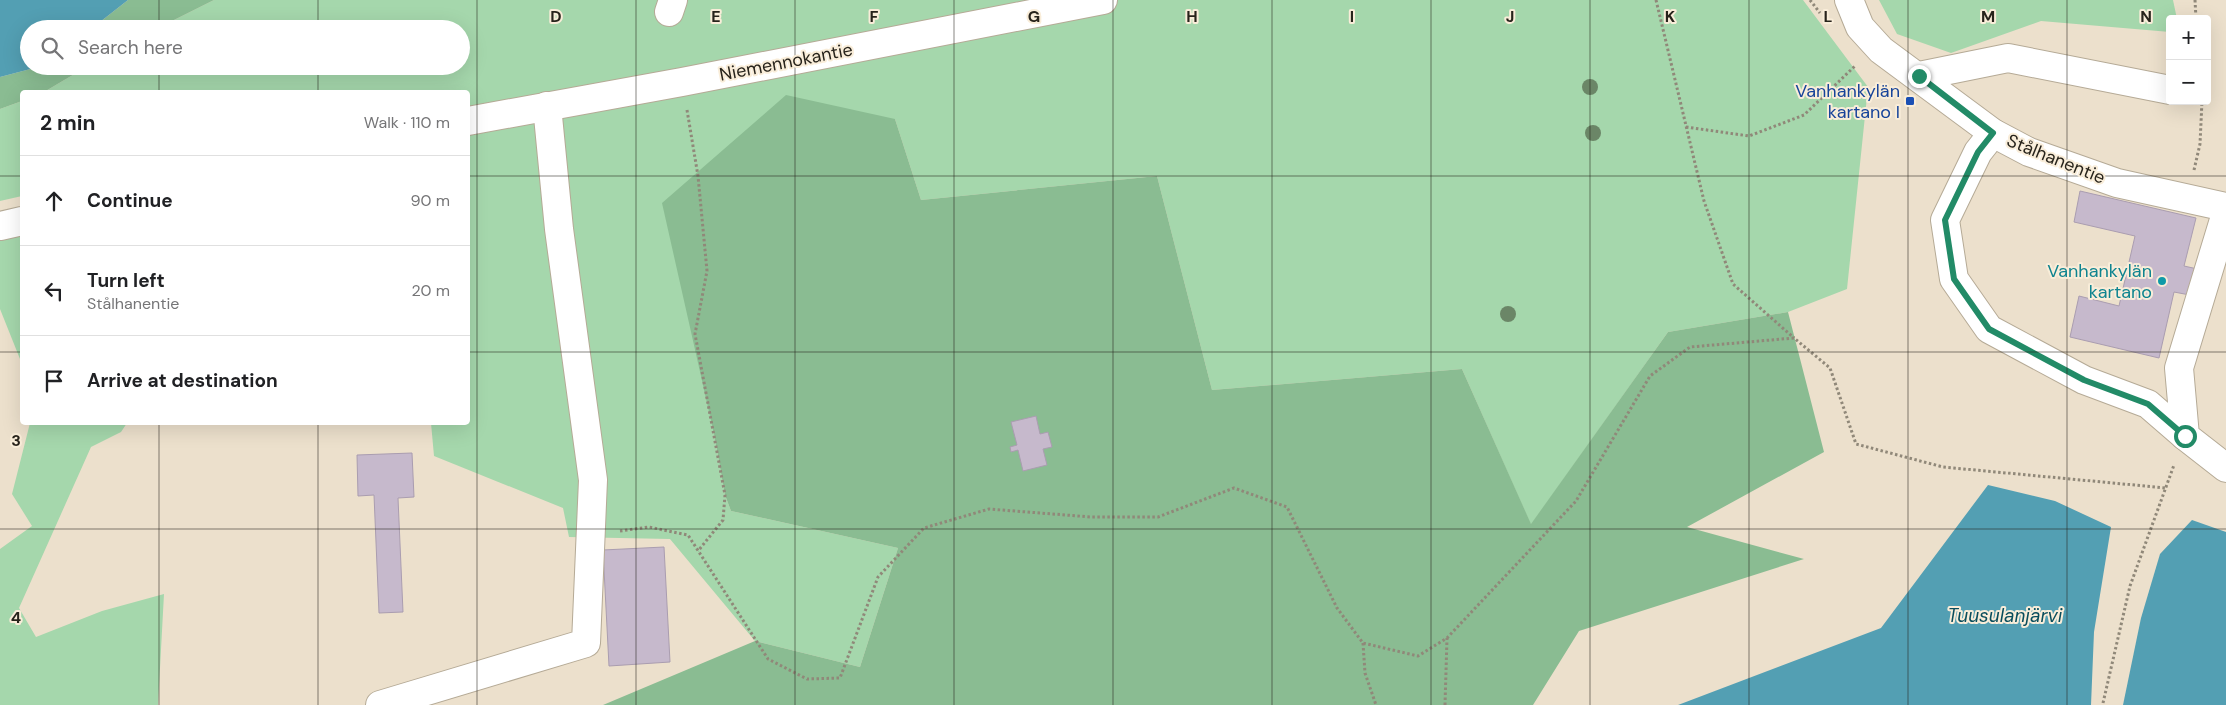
<!DOCTYPE html>
<html lang="en">
<head>
<meta charset="utf-8">
<style>
  body { margin:0; font-family:"DM Sans",sans-serif; background:#f2f2f2; color:#202124 }
  .controls { position:absolute; right:15px; top:15px; display:grid; overflow:hidden; border-radius:5px; box-shadow:0 5px 20px #0002 }
  .controls button { width:45px; height:45px; display:grid; place-items:center; padding:0; border:0; border-bottom:1px solid #e0e0e0; background:#fff; color:#202124; font:25px sans-serif }
  .stop { position:absolute; width:15px; height:15px; margin:-11px; border:4px solid #228b67; border-radius:50%; background:#fff }
  .stop.end { background:#228b67; border-color:#fff; box-shadow:0 1px 5px #0008 }
  .list { margin:0; padding:0; list-style:none }
  h2 { display:flex; justify-content:space-between; align-items:center; height:65px; margin:0; padding:0 20px; font-size:21px }
  h2 small { font-size:16px; font-weight:400; color:#757577 }
  .list li { display:grid; grid-template-columns:32px 1fr auto; gap:15px; align-items:center; box-sizing:border-box; height:90px; padding:0 20px; border-top:1px solid #e0e0e0 }
  .list b { display:block; font-size:19px; white-space:nowrap }
  .list p { margin:0; font-size:16px; white-space:nowrap; color:#757577 }
  .list em { font-size:16px; font-style:normal; color:#757577 }
  .icon { flex:none; width:28px; height:28px; fill:none; stroke:currentColor; stroke-width:2; stroke-linecap:round; stroke-linejoin:round }
  .map { position:relative; flex:none; width:2226px; height:705px; overflow:hidden }
  .search { position:absolute; background:#fff; box-shadow:0 5px 20px #0002; left:20px; top:20px; width:450px; height:55px; display:flex; align-items:center; gap:12px; box-sizing:border-box; padding:0 18px; border-radius:28px; color:#757577; font-size:19px }
  .panel { position:absolute; background:#fff; box-shadow:0 5px 20px #0002; left:20px; top:90px; width:450px; height:335px; border-radius:5px }
  .map>svg:first-child { display:block }
  .green { fill:#a5d7ac }
  .forest { fill:#8abc92 }
  .water { fill:#539fb3 }
  .building { fill:#c6b9cc; stroke:#aa9db0 }
  .lines { fill:none; stroke-linecap:round; stroke-linejoin:round }
  .minor-casing { stroke:#b5aa96; stroke-width:30 }
  .path { stroke:#908879; stroke-width:3; stroke-dasharray:2.5 2.5; stroke-linecap:butt }
  .minor { stroke:#fff; stroke-width:28 }
  .tree { fill:#6b8667 }
  .route { stroke:#228b67; stroke-width:6 }
  .grid { fill:none; stroke:#27231b; stroke-width:1; stroke-opacity:0.55 }
  .transit-dot { fill:#1a4fb4; stroke:#f9edd9; stroke-width:2 }
  .culture-dot { fill:#0f9aa8; stroke:#f9edd9; stroke-width:2 }
  .labels { text-anchor:middle; stroke-width:4; stroke-linejoin:round; paint-order:stroke }
  .street-label { font-size:18px; fill:#27231b; stroke:#f9edd9 }
  .transit-label { font-size:18px; fill:#164399; stroke:#f9edd9; text-anchor:end }
  .culture-label { font-size:18px; fill:#0d838f; stroke:#f9edd9; text-anchor:end }
  .water-label { font-size:19px; font-style:italic; fill:#094d5c; stroke:#f9edd9 }
  .grid-label { font-size:16px; text-anchor:middle; font-weight:bold; fill:#27231b; stroke:#f9edd9; stroke-width:4; stroke-linejoin:round; paint-order:stroke }
</style>
</head>
<body>
<div class="map">
<svg width="2226" height="705" viewBox="0 0 2226 705">
  <rect width="100%" height="100%" fill="#ece0cc"/>
  <g class="green">
    <path d="M214,0H1803L1868,87L1847,289L1788,312L1668,332L1531,525L1462,369L1212,390L1157,176L921,200L895,119L714,434L725,495L731,511L898,548L860,667L755,641L670,539L569,537L563,508L434,456L431,423L468,422V92H44L88,66H461V29H156Z"/>
    <path d="M1879,0H2173L2177,19H2170V32L2041,21L1951,53L1897,34Z"/>
    <path d="M22,101V196L0,201V109Z"/>
    <path d="M22,230V364L0,309V235Z"/>
    <path d="M30,423H127L121,432L91,447L19,608L36,637L102,611L164,594L158,705H0V549L32,526L12,494Z"/>
  </g>
  <g class="forest">
    <path d="M128,0H214L156,29H91Z"/>
    <path d="M42,66H88L44,92H22V101L0,109V77Z"/>
    <path d="M786,95L895,119L921,200L1157,176L1212,390L1462,369L1531,524L1668,332L1788,312L1824,452L1687,527L1804,559L1579,631L1533,705H603L755,641L860,667L898,548L731,511L725,495L714,434L662,203Z"/>
  </g>
  <g class="water">
    <path d="M0,0H128L91,29H29V66H42L0,77Z"/>
    <path d="M1988,485L2055,501L2111,527L2094,632L2091,705H1678L1881,628Z"/>
    <path d="M2192,520L2226,532V705H2123L2141,618L2160,554Z"/>
  </g>
  <g class="building">
    <path d="M2080,191L2196,218L2184,266L2202,270L2195,296L2174,292L2159,358L2070,337L2079,296L2119,306L2135,236L2074,222Z"/>
    <path d="M1036,416L1040,434L1048,432L1052,447L1043,449L1047,465L1023,471L1018,450L1011,452L1010,447L1017,445L1011,422Z"/>
    <path d="M412,453L414,497L398,498L403,612L379,613L374,495L358,496L357,455Z"/>
    <path d="M664,547L670,662L609,666L603,550Z"/>
  </g>
  <g class="lines">
    <defs>
      <g id="minor">
        <path d="M1849,0L1860,27L1881,50L1993,133L2029,152L2117,183L2226,207"/>
        <path d="M669,12L673,0"/>
        <path d="M1919,76L2008,58L2170,90"/>
        <path d="M468,121L682,82L1103,0"/>
        <path d="M1993,133L1978,152L1945,220L1954,279L1989,329L2084,380L2148,404L2185,436"/>
        <path d="M2226,213L2179,368L2185,436L2226,468"/>
        <path d="M0,226L22,221"/>
        <path d="M380,705L586,643L593,480L559,229L547,106"/>
      </g>
    </defs>
    <use href="#minor" class="minor-casing"/>
    <g class="path">
      <path d="M1656,0L1704,201L1733,284L1794,338"/>
      <path d="M1810,0L1820,13"/>
      <path d="M2195,0L2196,19"/>
      <path d="M687,110L698,176L707,271L695,334L725,495L723,520L698,551"/>
      <path d="M1686,127L1749,136L1804,115L1856,65"/>
      <path d="M2194,170L2200,144L2202,101"/>
      <path d="M620,531L649,527L688,535L768,659L807,679L840,678L878,577L924,528L989,509L1091,517H1158L1234,488L1287,507L1337,608L1363,643L1418,656L1447,638L1576,501L1650,376L1690,347L1794,338L1830,368L1856,444L1943,467L2166,488"/>
      <path d="M1363,643L1365,673L1376,705"/>
      <path d="M2103,703L2130,586L2174,465"/>
      <path d="M1445,705L1447,638"/>
    </g>
    <use href="#minor" class="minor"/>
  </g>
  <g class="tree">
    <circle cx="1590" cy="87" r="8"/>
    <circle cx="1593" cy="133" r="8"/>
    <circle cx="1508" cy="314" r="8"/>
  </g>
  <g class="lines">
    <path class="route" d="M1919,76L1993,133L1978,152L1945,220L1954,279L1989,329L2084,380L2148,404L2185,436"/>
  </g>
  <path class="grid" d="M159,0V29M318,0V29M477,0V705M636,0V705M795,0V705M954,0V705M1113,0V705M1272,0V705M1431,0V705M1590,0V705M1749,0V705M1908,0V705M2067,0V705M159,66V92M318,66V92M0,176H22M468,176H2226M0,352H22M468,352H2226M159,422V705M318,422V705M0,529H2226"/>
  <rect class="transit-dot" x="1905" y="96" width="10" height="10" rx="2.5"/>
  <circle class="culture-dot" cx="2162" cy="281" r="5"/>
  <g class="labels">
    <g class="street-label">
      <text transform="translate(786 62) rotate(-11)" y="6">Niemennokantie</text>
      <text transform="translate(2056 159) rotate(22)" y="6">Stålhanentie</text>
    </g>
    <g class="transit-label">
      <text x="1900" y="97">Vanhankylän<tspan x="1900" dy="21">kartano I</tspan></text>
    </g>
    <g class="culture-label">
      <text x="2152" y="277">Vanhankylän<tspan x="2152" dy="21">kartano</tspan></text>
    </g>
    <g class="water-label">
      <text x="2005" y="622">Tuusulanjärvi</text>
    </g>
  </g>
  <g class="grid-label">
    <text x="556" y="22">D</text>
    <text x="716" y="22">E</text>
    <text x="874" y="22">F</text>
    <text x="1034" y="22">G</text>
    <text x="1192" y="22">H</text>
    <text x="1352" y="22">I</text>
    <text x="1510" y="22">J</text>
    <text x="1670" y="22">K</text>
    <text x="1828" y="22">L</text>
    <text x="1988" y="22">M</text>
    <text x="2146" y="22">N</text>
    <text x="16" y="446">3</text>
    <text x="16" y="623">4</text>
  </g>
</svg>
<div class="controls">
<button>+</button>
<button>−</button>
</div>
<div class="stop" style="left:2185px;top:436px"></div>
<div class="stop end" style="left:1919px;top:76px"></div>
<div class="search"><svg class="icon" aria-label="search" viewBox="0 0 24 24"><circle cx="10" cy="10" r="6"/><path d="M15 15l6 6"/></svg>Search here</div>
<section class="panel">
<h2>2 min<small>Walk · 110 m</small></h2>
<ul class="list">
<li><svg class="icon" aria-label="ahead" viewBox="0 0 24 24"><path d="M12 20V5M6 11l6-6 6 6"/></svg><div><b>Continue</b></div><em>90 m</em></li>
<li><svg class="icon" aria-label="left" viewBox="0 0 24 24"><path d="M17 20v-9H6M10 6l-5 5 5 5"/></svg><div><b>Turn left</b><p>Stålhanentie</p></div><em>20 m</em></li>
<li><svg class="icon" aria-label="arrive" viewBox="0 0 24 24"><path d="M6 21V4h12l-3 4 3 4H6"/></svg><div><b>Arrive at destination</b></div></li>
</ul>
</section>
</div>
</body>
</html>
